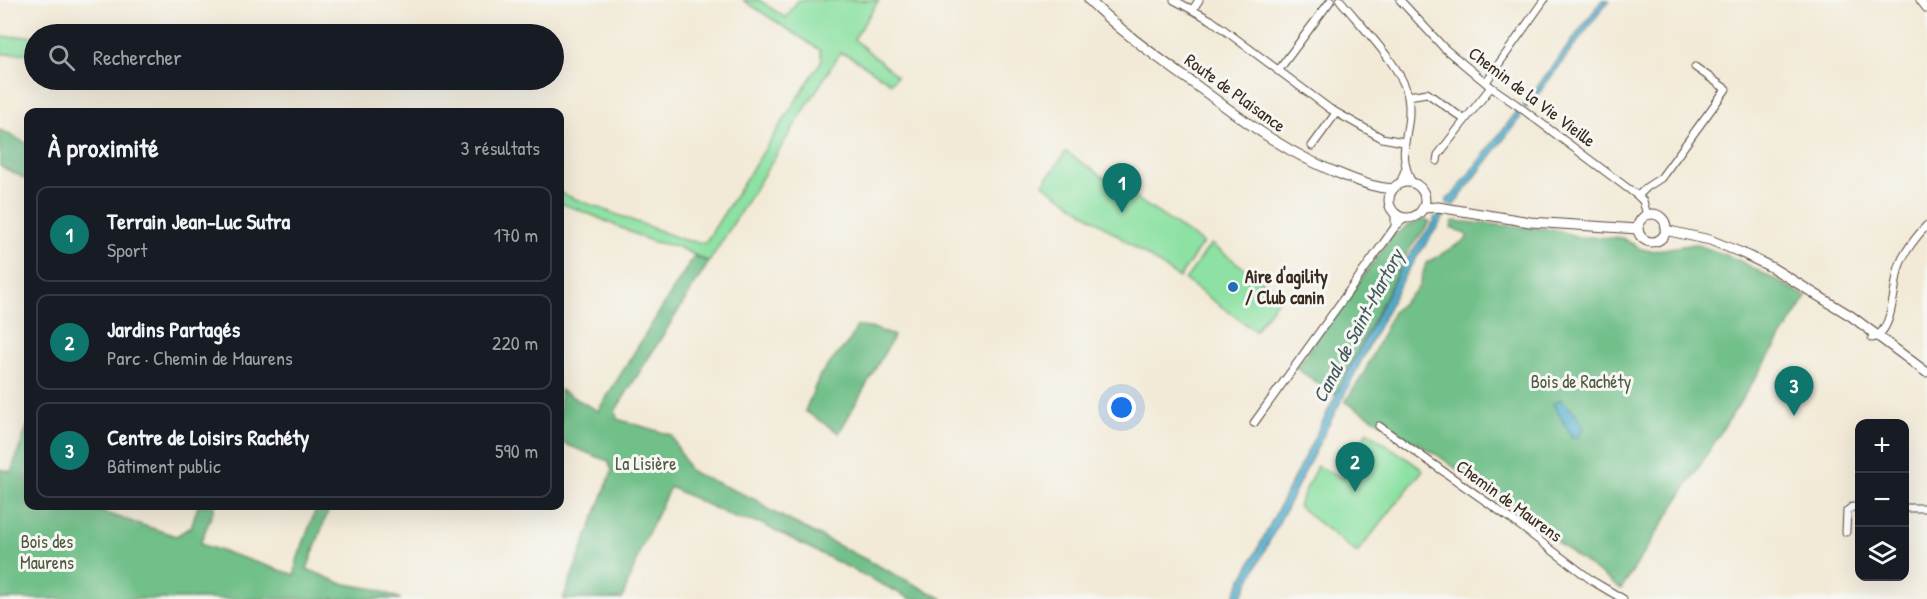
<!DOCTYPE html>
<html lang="fr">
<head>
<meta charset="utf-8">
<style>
  body { margin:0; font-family:"Patrick Hand",sans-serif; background:#242831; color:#f1f3f6 }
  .controls { position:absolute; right:18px; bottom:18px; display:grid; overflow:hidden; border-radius:12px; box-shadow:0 6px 24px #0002 }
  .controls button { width:54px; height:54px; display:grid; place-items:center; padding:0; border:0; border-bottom:2px solid #363941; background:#171b24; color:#f1f3f6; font:30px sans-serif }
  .you { position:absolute; left:1122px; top:408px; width:21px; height:21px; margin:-15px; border:4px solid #fff; border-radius:50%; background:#1a73e8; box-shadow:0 0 0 9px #1a73e833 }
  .badge { display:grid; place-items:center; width:39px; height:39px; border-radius:50%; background:#0f766e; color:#fff; font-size:20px; font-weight:700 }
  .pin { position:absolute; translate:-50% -50px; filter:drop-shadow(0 2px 3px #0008) }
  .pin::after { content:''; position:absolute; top:32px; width:21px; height:18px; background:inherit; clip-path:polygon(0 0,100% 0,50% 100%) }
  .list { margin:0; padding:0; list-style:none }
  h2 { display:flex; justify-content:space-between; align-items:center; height:78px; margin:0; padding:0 24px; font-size:26px }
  h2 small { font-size:20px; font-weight:400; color:#9ea1a6 }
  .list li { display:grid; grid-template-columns:39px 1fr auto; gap:18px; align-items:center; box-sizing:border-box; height:96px; margin:0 12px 12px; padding:0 12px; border:2px solid #363941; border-radius:12px }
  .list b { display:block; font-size:22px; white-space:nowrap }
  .list p { margin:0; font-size:20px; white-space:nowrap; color:#9ea1a6 }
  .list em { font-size:20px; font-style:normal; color:#9ea1a6 }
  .icon { flex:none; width:33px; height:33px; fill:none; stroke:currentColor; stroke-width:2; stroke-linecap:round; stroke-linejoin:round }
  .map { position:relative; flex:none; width:1927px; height:599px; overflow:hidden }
  .search { position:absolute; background:#171b24; box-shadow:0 6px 24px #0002; left:24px; top:24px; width:540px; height:66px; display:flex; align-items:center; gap:15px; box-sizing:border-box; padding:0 21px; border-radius:33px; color:#9ea1a6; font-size:22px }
  .panel { position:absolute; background:#171b24; box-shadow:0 6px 24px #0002; left:24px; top:108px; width:540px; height:402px; border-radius:12px }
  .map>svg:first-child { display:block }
  .green { fill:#8ce1a3; stroke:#648660; stroke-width:1.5 }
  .forest { fill:#71bf89; stroke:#567454; stroke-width:1.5 }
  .water { fill:#4faece; stroke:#456c76; stroke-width:1.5 }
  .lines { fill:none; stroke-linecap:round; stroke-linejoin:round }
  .minor-casing { stroke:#56473a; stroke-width:9 }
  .secondary-casing { stroke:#56473a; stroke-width:11 }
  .minor { stroke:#fff; stroke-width:7 }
  .secondary { stroke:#fff; stroke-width:9 }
  .poi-dot { fill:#1f6fb2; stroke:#f6f6f2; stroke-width:2 }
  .labels { text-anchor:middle; stroke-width:6; stroke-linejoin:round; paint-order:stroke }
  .street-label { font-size:18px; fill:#3b2a1e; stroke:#f6f6f2 }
  .poi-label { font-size:18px; font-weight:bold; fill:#3b2a1e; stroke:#f6f6f2; text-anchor:start }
  .park-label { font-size:18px; fill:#4f583f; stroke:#f6f6f2 }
  .water-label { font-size:20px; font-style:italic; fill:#42585c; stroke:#f6f6f2 }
</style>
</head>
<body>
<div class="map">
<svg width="1927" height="599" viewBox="0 0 1927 599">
  <rect width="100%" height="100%" fill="#f6f6f2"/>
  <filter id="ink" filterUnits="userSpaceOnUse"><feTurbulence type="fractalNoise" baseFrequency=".0167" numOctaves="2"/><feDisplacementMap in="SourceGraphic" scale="12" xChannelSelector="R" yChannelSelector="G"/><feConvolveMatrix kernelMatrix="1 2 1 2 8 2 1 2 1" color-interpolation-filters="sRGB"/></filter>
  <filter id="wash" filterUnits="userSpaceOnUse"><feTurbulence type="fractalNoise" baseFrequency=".008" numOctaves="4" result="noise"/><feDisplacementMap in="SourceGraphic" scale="24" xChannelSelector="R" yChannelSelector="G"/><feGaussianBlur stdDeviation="1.35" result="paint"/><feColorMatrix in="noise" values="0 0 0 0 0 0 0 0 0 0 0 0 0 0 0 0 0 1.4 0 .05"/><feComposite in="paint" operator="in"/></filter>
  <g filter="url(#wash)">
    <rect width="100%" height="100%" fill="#f2ead7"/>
    <g class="green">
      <path d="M743,0H759L786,18L798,0H879L854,39L897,76L891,83L850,56L840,53L709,262L676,246L653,242L592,215L560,203V193L684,240L705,243L822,60L820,50Z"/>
      <path d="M34,36V53L0,54V37Z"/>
      <path d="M1066,152L1203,243L1179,278L1043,184Z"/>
      <path d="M1211,244L1281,295L1255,331L1185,280Z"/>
      <path d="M1367,431L1423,470L1357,553L1298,506L1317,466L1343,478Z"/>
    </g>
    <g class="forest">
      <path d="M0,130L28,144V180L0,166Z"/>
      <path d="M1425,219L1430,222L1408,251L1335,395L1296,368L1392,237L1406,227Z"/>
      <path d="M1453,221L1557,230L1579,237L1622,238L1641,249L1651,251L1695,244L1736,259L1807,297L1621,589L1436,454L1345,402L1363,375L1393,312L1419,287L1426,263L1467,239V235L1451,228Z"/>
      <path d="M694,256L709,262L615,411L617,419L671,435L690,471L758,501L771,511L943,599H911L760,523L737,519L670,487L642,546L622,599H563L612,471L608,461L560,442V390L598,411Z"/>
      <path d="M857,326L876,329L894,336L839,433L805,411L820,375L850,340Z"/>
      <path d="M28,424V506H84L176,536L191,527L198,506H215L200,544L295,575L296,563L317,506H330L307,569L340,583L375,589L401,599H0V469L11,472Z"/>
    </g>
    <g class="water">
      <path d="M1602,0H1609L1530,105L1526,108L1523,106Z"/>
      <path d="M1518,110L1522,112L1520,118L1453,206L1447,204V199L1452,196Z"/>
      <path d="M1443,213L1445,214L1442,220L1406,273L1240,599H1232L1399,272L1410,254L1434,222V218Z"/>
      <path d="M1560,399L1575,413L1584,428L1577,438L1572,437L1553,404Z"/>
    </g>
  </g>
  <g filter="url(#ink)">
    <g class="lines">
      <defs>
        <g id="minor">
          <path d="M1174,0L1211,20L1330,109L1382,138L1404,142"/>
          <path d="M1340,0C1360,25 1403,67 1408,97C1414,130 1394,147 1412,183"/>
          <path d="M1400,0L1444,48L1491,87L1517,105L1638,196L1643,201L1647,215"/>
          <path d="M1920,0L1927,9"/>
          <path d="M1193,9L1199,0"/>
          <path d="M1278,71L1331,0"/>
          <path d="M1486,82L1544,0"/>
          <path d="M1408,96L1427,93L1465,120L1491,87"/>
          <path d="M1312,146L1336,113"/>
          <path d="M1437,161L1438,155L1465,120"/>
          <path d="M1400,184L1405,170"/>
          <path d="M1638,196L1647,187L1661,178L1726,89L1695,67"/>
          <path d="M1395,227V213"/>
          <path d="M1872,338C1894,333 1893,286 1899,267C1904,251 1916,237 1927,225"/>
          <path d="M1254,423L1395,227L1405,218"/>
          <path d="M1379,426L1511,519L1594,582L1623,599"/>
          <path d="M1904,508H1927"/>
          <path d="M1846,532L1847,511L1852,507H1860"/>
        </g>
        <g id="secondary">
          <path d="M1089,0C1120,31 1157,57 1193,83C1243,120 1285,153 1345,176C1361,182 1375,188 1393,189"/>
          <circle cx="1407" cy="200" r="18"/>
          <path d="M1423,208L1438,207L1530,222L1638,229"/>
          <circle cx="1652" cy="228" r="14"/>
          <path d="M1665,230L1710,240L1742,253L1771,267L1851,316L1926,372"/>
        </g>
      </defs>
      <use href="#minor" class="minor-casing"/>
      <use href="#secondary" class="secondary-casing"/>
      <use href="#minor" class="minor"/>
      <use href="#secondary" class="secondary"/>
    </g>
  </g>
  <circle class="poi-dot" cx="1233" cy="287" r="6"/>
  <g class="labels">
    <g class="street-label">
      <text transform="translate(1235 93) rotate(36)" y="6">Route de Plaisance</text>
      <text transform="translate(1532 97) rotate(37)" y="6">Chemin de la Vie Vieille</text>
      <text transform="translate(1509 501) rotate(36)" y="6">Chemin de Maurens</text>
    </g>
    <g class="poi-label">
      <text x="1245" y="283">Aire d'agility<tspan x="1245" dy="21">/ Club canin</tspan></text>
    </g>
    <g class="park-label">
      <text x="1581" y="388">Bois de Rachéty</text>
      <text x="646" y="470">La Lisière</text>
      <text x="47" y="548">Bois des<tspan x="47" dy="21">Maurens</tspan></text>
    </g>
    <g class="water-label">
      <text transform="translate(1358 326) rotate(-62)" y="7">Canal de Saint-Martory</text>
    </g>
  </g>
</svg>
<div class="controls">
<button>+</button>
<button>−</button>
<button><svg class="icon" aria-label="layers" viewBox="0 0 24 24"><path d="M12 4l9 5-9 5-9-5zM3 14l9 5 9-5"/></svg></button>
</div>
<div class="you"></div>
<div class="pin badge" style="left:1122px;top:213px">1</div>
<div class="pin badge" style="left:1355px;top:492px">2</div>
<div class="pin badge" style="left:1794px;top:416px">3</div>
<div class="search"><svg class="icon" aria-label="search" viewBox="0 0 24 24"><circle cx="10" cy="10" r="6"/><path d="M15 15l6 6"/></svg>Rechercher</div>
<section class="panel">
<h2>À proximité<small>3 résultats</small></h2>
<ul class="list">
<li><span class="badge">1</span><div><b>Terrain Jean-Luc Sutra</b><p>Sport</p></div><em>170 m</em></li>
<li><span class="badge">2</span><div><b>Jardins Partagés</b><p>Parc · Chemin de Maurens</p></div><em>220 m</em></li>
<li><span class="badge">3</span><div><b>Centre de Loisirs Rachéty</b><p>Bâtiment public</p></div><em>590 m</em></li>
</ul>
</section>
</div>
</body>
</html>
